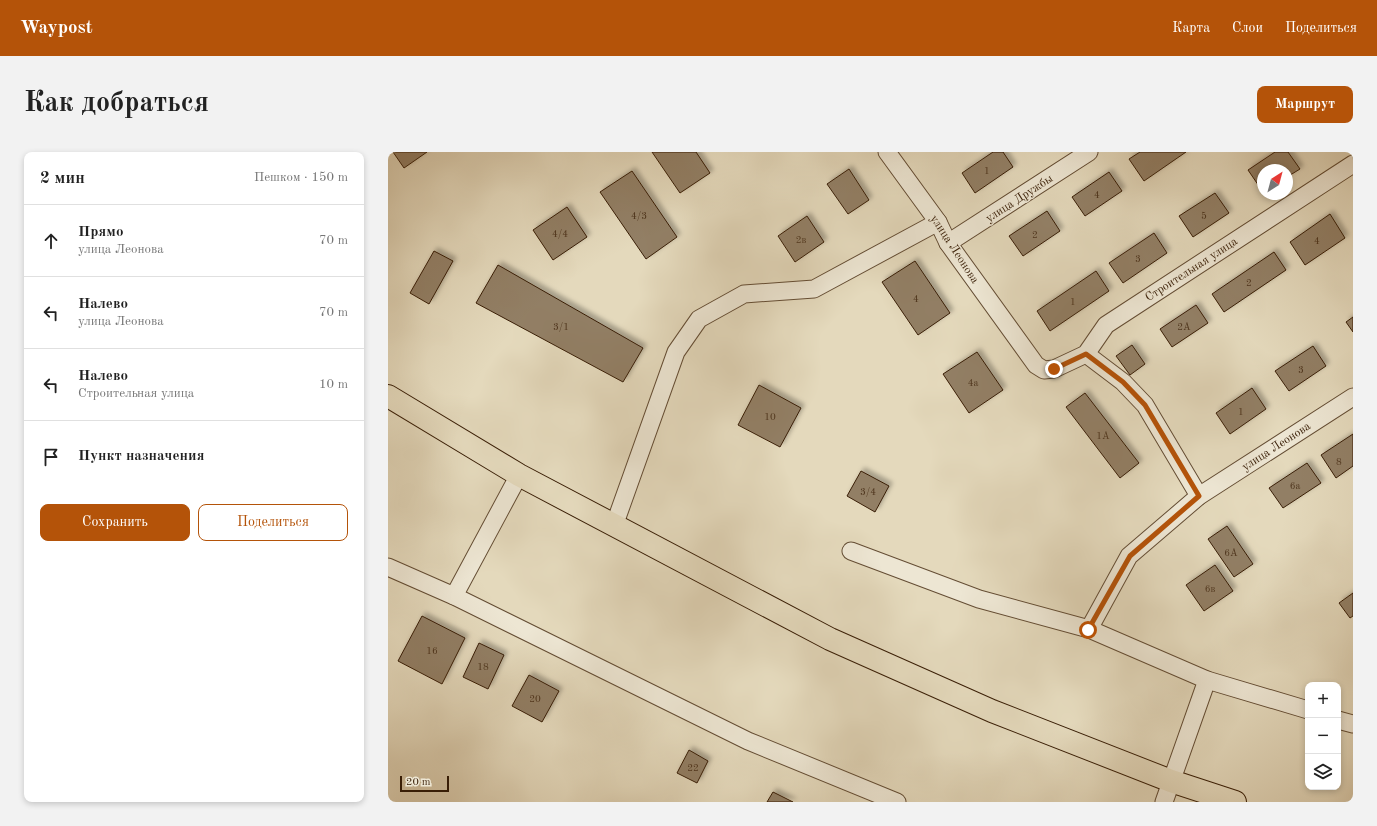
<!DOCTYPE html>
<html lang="ru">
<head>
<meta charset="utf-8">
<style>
  body { margin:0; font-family:"Old Standard TT",serif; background:#f2f2f2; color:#222 }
  .controls { position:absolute; right:12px; bottom:12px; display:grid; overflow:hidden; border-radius:8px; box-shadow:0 2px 6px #0003 }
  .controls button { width:36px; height:36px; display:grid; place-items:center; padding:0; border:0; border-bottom:1px solid #e0e0e0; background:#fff; color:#222; font:20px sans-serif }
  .compass { position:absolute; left:869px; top:12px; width:36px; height:36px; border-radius:50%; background:#fff; box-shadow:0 2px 6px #0003; rotate:36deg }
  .scale { position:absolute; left:12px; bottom:10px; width:49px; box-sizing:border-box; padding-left:4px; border:2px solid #391e06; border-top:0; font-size:11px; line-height:14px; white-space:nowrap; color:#391e06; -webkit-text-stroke:3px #ede6d3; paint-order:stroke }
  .stop { position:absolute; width:12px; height:12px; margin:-9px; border:3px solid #b45309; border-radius:50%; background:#fff }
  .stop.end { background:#b45309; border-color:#fff; box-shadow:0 1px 4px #0008 }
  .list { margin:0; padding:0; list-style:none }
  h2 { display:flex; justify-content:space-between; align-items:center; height:52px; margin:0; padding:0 16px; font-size:17px }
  h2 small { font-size:13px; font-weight:400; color:#767676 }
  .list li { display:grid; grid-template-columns:26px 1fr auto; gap:12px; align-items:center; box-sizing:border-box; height:72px; padding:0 16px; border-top:1px solid #e0e0e0 }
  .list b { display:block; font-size:15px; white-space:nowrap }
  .list p { margin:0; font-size:13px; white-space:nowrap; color:#767676 }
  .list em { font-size:13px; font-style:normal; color:#767676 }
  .actions { display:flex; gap:8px; padding:12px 16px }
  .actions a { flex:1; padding:9px 0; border:1px solid #b45309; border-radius:8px; text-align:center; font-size:14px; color:#b45309 }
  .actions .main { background:#b45309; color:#fff }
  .icon { flex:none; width:22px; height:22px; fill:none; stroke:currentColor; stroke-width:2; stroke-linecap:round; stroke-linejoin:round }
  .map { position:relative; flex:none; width:965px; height:650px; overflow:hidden; border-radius:8px }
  header { display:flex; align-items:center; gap:24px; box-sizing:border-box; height:56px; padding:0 20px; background:#b45309; color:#fff }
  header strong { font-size:19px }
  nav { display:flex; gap:22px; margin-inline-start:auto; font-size:14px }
  .intro { display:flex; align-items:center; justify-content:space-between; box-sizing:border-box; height:96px; padding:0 24px }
  h1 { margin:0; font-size:28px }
  .button { padding:10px 18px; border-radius:8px; background:#b45309; color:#fff; font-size:14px; font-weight:700 }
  main { display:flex; gap:24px; padding:0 24px }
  aside { flex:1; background:#fff; border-radius:8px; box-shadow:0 2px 6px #0003 }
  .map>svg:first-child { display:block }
  .building { fill:#927f65; stroke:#391e06; filter:url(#shadow) }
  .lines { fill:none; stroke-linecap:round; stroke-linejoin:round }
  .minor-casing { stroke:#644d34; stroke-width:19 }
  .highway-casing { stroke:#391e06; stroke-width:24 }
  .minor { stroke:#ede6d3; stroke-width:17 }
  .highway { stroke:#e4d9bc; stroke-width:22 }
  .route { stroke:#b45309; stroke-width:5 }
  .labels { text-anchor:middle; stroke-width:3; stroke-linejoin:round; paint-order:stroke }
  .number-label { font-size:10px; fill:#4f361e }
  .street-label { font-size:12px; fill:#391e06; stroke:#ede6d3 }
</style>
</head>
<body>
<header>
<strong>Waypost</strong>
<nav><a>Карта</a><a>Слои</a><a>Поделиться</a></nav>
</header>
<div class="intro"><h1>Как добраться</h1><a class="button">Маршрут</a></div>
<main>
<aside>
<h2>2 мин<small>Пешком · 150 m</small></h2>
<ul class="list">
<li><svg class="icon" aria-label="ahead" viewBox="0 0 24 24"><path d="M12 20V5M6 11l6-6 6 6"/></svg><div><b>Прямо</b><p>улица Леонова</p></div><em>70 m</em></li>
<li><svg class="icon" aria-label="left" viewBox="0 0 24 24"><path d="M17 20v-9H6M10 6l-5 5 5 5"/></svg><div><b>Налево</b><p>улица Леонова</p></div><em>70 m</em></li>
<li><svg class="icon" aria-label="left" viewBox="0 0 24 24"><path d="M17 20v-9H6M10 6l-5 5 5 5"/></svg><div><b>Налево</b><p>Строительная улица</p></div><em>10 m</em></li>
<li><svg class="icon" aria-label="arrive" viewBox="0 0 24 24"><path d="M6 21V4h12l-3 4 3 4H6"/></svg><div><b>Пункт назначения</b></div></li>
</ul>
<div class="actions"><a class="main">Сохранить</a><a>Поделиться</a></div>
</aside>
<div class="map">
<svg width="965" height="650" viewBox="0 0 965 650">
  <defs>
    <filter id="shadow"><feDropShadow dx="3.5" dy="-3.5" stdDeviation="2" flood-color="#0004"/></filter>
  </defs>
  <rect width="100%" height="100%" fill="#e4d9bc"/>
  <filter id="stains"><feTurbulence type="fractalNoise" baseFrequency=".005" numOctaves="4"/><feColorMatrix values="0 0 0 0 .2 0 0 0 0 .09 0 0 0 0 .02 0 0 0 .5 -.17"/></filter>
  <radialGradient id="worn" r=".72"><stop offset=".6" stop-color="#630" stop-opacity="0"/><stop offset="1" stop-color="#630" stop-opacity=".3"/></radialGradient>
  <g class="building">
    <path d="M5,0H39L16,16Z"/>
    <path d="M264,0H308L322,21L292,41Z"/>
    <path d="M605,0H615L625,15L587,41L574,21Z"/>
    <path d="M752,0H798L756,29L741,7Z"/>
    <path d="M887,0H900L912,17L899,25V18H875V40L860,18Z"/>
    <path d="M461,17L481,48L460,62L439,32Z"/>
    <path d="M244,19L289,85L258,107L212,40Z"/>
    <path d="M721,20L734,39L697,64L684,45Z"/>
    <path d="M827,41L841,61L805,85L791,64Z"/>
    <path d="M179,55L199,85L165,108L145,78Z"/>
    <path d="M659,59L672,79L635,104L621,84Z"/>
    <path d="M942,62L957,86L917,113L902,90Z"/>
    <path d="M419,64L436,90L407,110L390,84Z"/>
    <path d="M766,81L779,101L735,131L721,111Z"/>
    <path d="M46,99L65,109L41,152L22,141Z"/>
    <path d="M886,100L898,118L836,160L824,142Z"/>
    <path d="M527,109L562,161L530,183L494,130Z"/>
    <path d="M110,113L255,196L235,230L88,151Z"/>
    <path d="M708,119L721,139L662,179L649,159Z"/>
    <path d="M808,153L820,171L784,195L772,177Z"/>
    <path d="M965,165V180L958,170Z"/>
    <path d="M744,193L757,212L742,223L728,204Z"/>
    <path d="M925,194L938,214L901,239L887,219Z"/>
    <path d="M589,200L615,238L581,261L555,222Z"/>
    <path d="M371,233L413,256L392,295L350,273Z"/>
    <path d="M864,236L878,257L842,282L828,261Z"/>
    <path d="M697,241L751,311L732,326L678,255Z"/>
    <path d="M965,282V314L948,326L933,303Z"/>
    <path d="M919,311L933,331L895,356L881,336Z"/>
    <path d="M473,319L501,334L487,360L459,344Z"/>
    <path d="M839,374L865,412L846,425L820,387Z"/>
    <path d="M827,413L845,439L816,459L798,433Z"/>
    <path d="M965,441V464L962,466L951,451Z"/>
    <path d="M34,464L77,486L54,532L10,509Z"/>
    <path d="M91,491L116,503L100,537L75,525Z"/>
    <path d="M141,523L171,539L154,570L124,554Z"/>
    <path d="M301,598L320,609L309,631L289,621Z"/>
    <path d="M385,640L405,650H379Z"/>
  </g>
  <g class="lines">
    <defs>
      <g id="minor">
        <path d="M499,0L550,70L560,91L648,213L656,218L666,217L698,202L718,173L965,12"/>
        <path d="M560,91L701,0"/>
        <path d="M698,202L735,230L757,253L811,344"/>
        <path d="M226,374L288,200L311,167L356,142L426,137L550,70"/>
        <path d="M463,399L591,447L701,477L819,528L920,558"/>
        <path d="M0,415L66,444L360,589L509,650"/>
        <path d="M66,444L131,323"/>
        <path d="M701,477L741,404L811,344L965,245"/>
        <path d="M950,568L965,572"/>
        <path d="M776,650L819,528"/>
      </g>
      <path id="highway" d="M0,244L131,323L442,487L604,559L783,629L847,650"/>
    </defs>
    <use href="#minor" class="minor-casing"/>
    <use href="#highway" class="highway-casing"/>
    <use href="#minor" class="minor"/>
    <use href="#highway" class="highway"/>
  </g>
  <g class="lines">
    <path class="route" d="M666,217L698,202L735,230L757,253L811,344L742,404L700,478"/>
  </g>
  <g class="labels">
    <g class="number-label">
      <text x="599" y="22">1</text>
      <text x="709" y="46">4</text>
      <text x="251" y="67">4/3</text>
      <text x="816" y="67">5</text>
      <text x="172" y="85">4/4</text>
      <text x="647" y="86">2</text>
      <text x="413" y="91">2в</text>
      <text x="929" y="92">4</text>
      <text x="750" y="110">3</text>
      <text x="861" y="134">2</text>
      <text x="528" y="150">4</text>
      <text x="685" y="153">1</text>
      <text x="173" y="178">3/1</text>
      <text x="796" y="178">2А</text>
      <text x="913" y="221">3</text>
      <text x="585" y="234">4а</text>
      <text x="853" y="263">1</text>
      <text x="382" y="268">10</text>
      <text x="715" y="287">1А</text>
      <text x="951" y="313">8</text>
      <text x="907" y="337">6а</text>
      <text x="480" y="343">3/4</text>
      <text x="843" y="404">6А</text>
      <text x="822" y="440">6в</text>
      <text x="44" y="502">16</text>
      <text x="95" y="518">18</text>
      <text x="147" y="550">20</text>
      <text x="305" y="619">22</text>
    </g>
    <g class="street-label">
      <text transform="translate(631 46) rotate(-33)" y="4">улица Дружбы</text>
      <text transform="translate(567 97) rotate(57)" y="4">улица Леонова</text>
      <text transform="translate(803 117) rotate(-33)" y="4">Строительная улица</text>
      <text transform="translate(888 294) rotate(-33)" y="4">улица Леонова</text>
    </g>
  </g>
  <rect width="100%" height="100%" filter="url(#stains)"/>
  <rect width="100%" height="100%" fill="url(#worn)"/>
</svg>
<div class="controls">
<button>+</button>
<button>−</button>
<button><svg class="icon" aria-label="layers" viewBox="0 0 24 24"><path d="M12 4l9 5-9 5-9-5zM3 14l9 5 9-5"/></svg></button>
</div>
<svg class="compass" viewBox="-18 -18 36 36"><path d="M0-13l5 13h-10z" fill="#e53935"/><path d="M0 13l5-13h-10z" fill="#767676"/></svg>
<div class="scale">20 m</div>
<div class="stop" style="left:700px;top:478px"></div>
<div class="stop end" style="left:666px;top:217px"></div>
</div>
</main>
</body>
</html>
